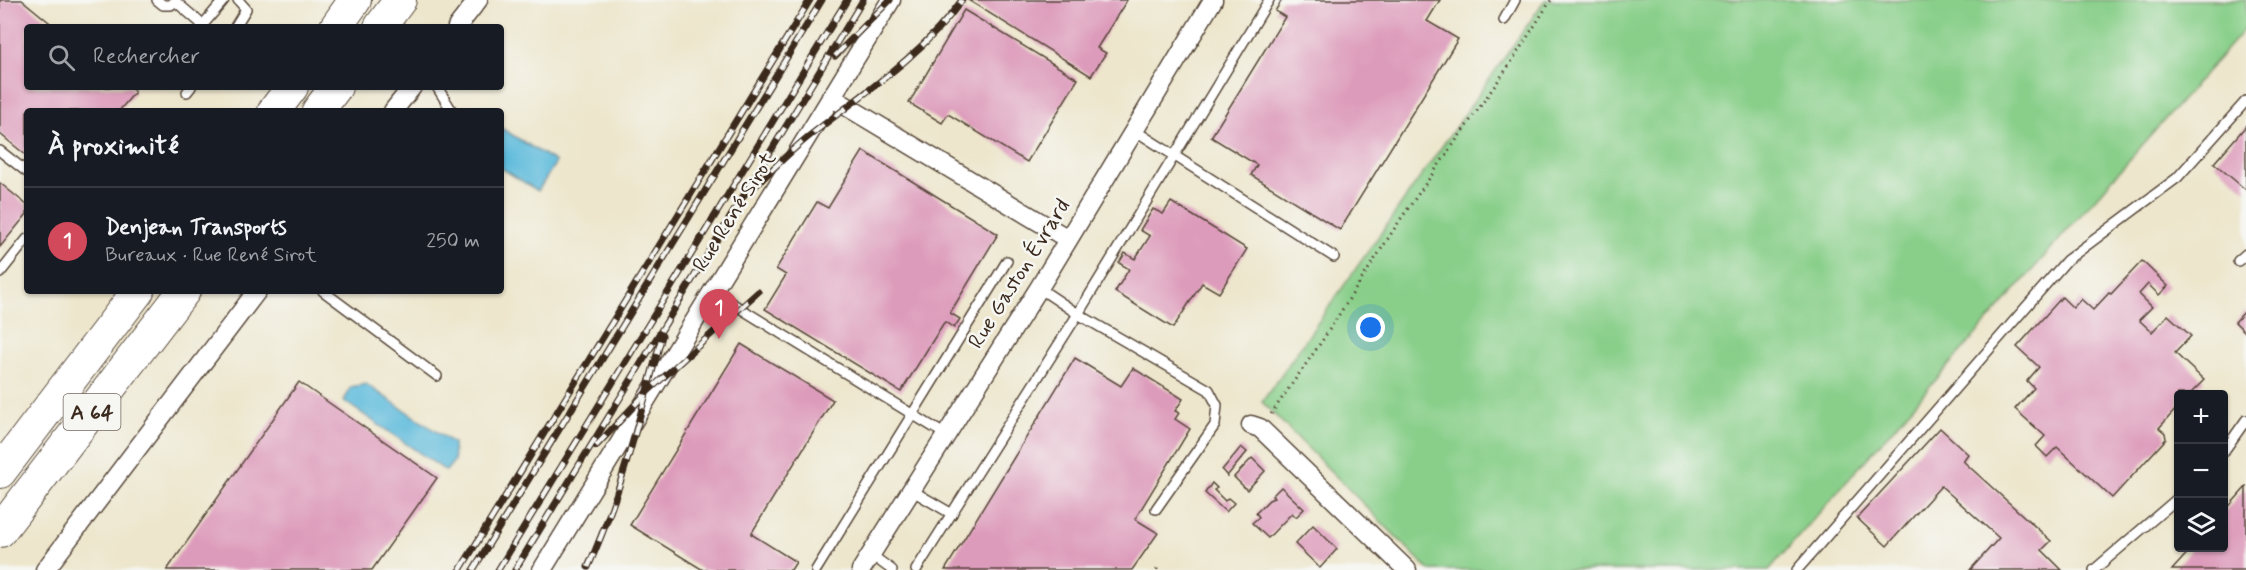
<!DOCTYPE html>
<html lang="fr">
<head>
<meta charset="utf-8">
<style>
  body { margin:0; font-family:Mynerve,sans-serif; background:#242831; color:#f1f3f6 }
  .controls { position:absolute; right:18px; bottom:18px; display:grid; overflow:hidden; border-radius:6px; box-shadow:0 2px 4px #0004 }
  .controls button { width:54px; height:54px; display:grid; place-items:center; padding:0; border:0; border-bottom:2px solid #363941; background:#171b24; color:#f1f3f6; font:30px sans-serif }
  .you { position:absolute; left:1371px; top:328px; width:21px; height:21px; margin:-15px; border:4px solid #fff; border-radius:50%; background:#1a73e8; box-shadow:0 0 0 9px #1a73e833 }
  .badge { display:grid; place-items:center; width:39px; height:39px; border-radius:50%; background:#d1495b; color:#fff; font-size:20px; font-weight:700 }
  .pin { position:absolute; translate:-50% -50px; filter:drop-shadow(0 2px 3px #0008) }
  .pin::after { content:''; position:absolute; top:32px; width:21px; height:18px; background:inherit; clip-path:polygon(0 0,100% 0,50% 100%) }
  .list { margin:0; padding:0; list-style:none }
  h2 { display:flex; justify-content:space-between; align-items:center; height:78px; margin:0; padding:0 24px; font-size:26px }
  h2 small { font-size:20px; font-weight:400; color:#9ea1a6 }
  .list li { display:grid; grid-template-columns:39px 1fr auto; gap:18px; align-items:center; box-sizing:border-box; height:108px; padding:0 24px; border-top:2px solid #363941 }
  .list b { display:block; font-size:22px; white-space:nowrap }
  .list p { margin:0; font-size:20px; white-space:nowrap; color:#9ea1a6 }
  .list em { font-size:20px; font-style:normal; color:#9ea1a6 }
  .icon { flex:none; width:33px; height:33px; fill:none; stroke:currentColor; stroke-width:2; stroke-linecap:round; stroke-linejoin:round }
  .map { position:relative; flex:none; width:2246px; height:570px; overflow:hidden }
  .search { position:absolute; background:#171b24; box-shadow:0 2px 4px #0004; left:24px; top:24px; width:480px; height:66px; display:flex; align-items:center; gap:15px; box-sizing:border-box; padding:0 21px; border-radius:6px; color:#9ea1a6; font-size:22px }
  .panel { position:absolute; background:#171b24; box-shadow:0 2px 4px #0004; left:24px; top:108px; width:480px; height:186px; border-radius:6px }
  .map>svg:first-child { display:block }
  .green { fill:#89cf8a; stroke:#627c54; stroke-width:1.5 }
  .water { fill:#5ebbdc; stroke:#4c727d; stroke-width:1.5 }
  .building { fill:#dd9bbb }
  .lines { fill:none; stroke-linecap:round; stroke-linejoin:round }
  .lane-casing { stroke:#564638; stroke-width:12 }
  .street-casing { stroke:#564638; stroke-width:21 }
  .highway-casing { stroke:#564638; stroke-width:34 }
  .path { stroke:#564638; stroke-width:3; stroke-dasharray:1.5 4.5; stroke-linecap:butt }
  .lane { stroke:#fff; stroke-width:9 }
  .street { stroke:#fff; stroke-width:18 }
  .highway { stroke:#fff; stroke-width:32 }
  .rail-casing { stroke:#3b2a1e; stroke-width:7 }
  .rail { stroke:#f6f6f2; stroke-width:4.5; stroke-dasharray:14; stroke-linecap:butt }
  .labels { text-anchor:middle; stroke-width:5; stroke-linejoin:round; paint-order:stroke }
  .shield { fill:#f6f6f2; stroke:#73675e; stroke-width:1.5 }
  .shield-label { font-size:21px; font-weight:bold; fill:#3b2a1e }
  .street-label { font-size:22px; fill:#3b2a1e; stroke:#f6f6f2 }
</style>
</head>
<body>
<div class="map">
<svg width="2246" height="570" viewBox="0 0 2246 570">
  <rect width="100%" height="100%" fill="#f6f6f2"/>
  <filter id="ink" filterUnits="userSpaceOnUse"><feTurbulence type="fractalNoise" baseFrequency=".0167" numOctaves="2"/><feDisplacementMap in="SourceGraphic" scale="12" xChannelSelector="R" yChannelSelector="G"/><feConvolveMatrix kernelMatrix="1 2 1 2 8 2 1 2 1" color-interpolation-filters="sRGB"/></filter>
  <filter id="wash" filterUnits="userSpaceOnUse"><feTurbulence type="fractalNoise" baseFrequency=".008" numOctaves="4" result="noise"/><feDisplacementMap in="SourceGraphic" scale="24" xChannelSelector="R" yChannelSelector="G"/><feGaussianBlur stdDeviation="1.35" result="paint"/><feColorMatrix in="noise" values="0 0 0 0 0 0 0 0 0 0 0 0 0 0 0 0 0 1.4 0 .05"/><feComposite in="paint" operator="in"/></filter>
  <g filter="url(#wash)">
    <rect width="100%" height="100%" fill="#ede6cc"/>
    <path class="green" d="M1545,0H2246V27L1769,570H1429L1262,402Z"/>
    <g class="water">
      <path d="M501,128L556,162L538,191L501,168Z"/>
      <path d="M366,384L453,443L454,461L446,471L344,401L351,387Z"/>
    </g>
    <g id="blocks">
      <g class="building">
        <path d="M0,0H22L55,27H27V87H129L135,92L119,111H27V156L0,134Z"/>
        <path d="M968,0H1127L1097,48L1106,53L1091,76Z"/>
        <path d="M1282,0H1440L1427,21L1458,39L1340,230L1251,175L1257,165L1211,137L1285,17L1275,11Z"/>
        <path d="M964,10L1078,79L1027,162L948,114L942,123L909,103Z"/>
        <path d="M2246,126V190L2214,163Z"/>
        <path d="M863,151L998,234L950,313L960,319L954,328L945,322L943,324L901,392L765,309L786,275L776,269L817,202L828,208Z"/>
        <path d="M0,183L27,205V214L0,247Z"/>
        <path d="M1171,202L1247,249L1219,293L1202,283L1173,328L1115,292L1129,269L1119,263L1125,253L1135,259L1150,236L1140,230L1153,209L1163,214Z"/>
        <path d="M2142,261L2168,286L2159,295L2148,284L2139,294L2152,307L2139,320L2152,332L2168,315L2191,336L2175,353L2204,380L2190,394H2178V407L2159,428L2165,433L2166,439L2112,498L2057,447L2047,457L2036,446L2045,436L2015,409L2034,388L2027,381L2039,367L2017,347L2062,297L2073,308L2081,299L2093,310L2109,293L2111,294Z"/>
        <path d="M2246,310V333L2235,322Z"/>
        <path d="M741,344L833,400L751,534L796,562L791,570H703L630,525Z"/>
        <path d="M1075,358L1121,386L1133,368L1183,399L1175,411L1179,413L1175,419L1190,429L1135,519L1158,533L1132,570H945Z"/>
        <path d="M299,382L437,478L372,570H167Z"/>
        <path d="M1940,428L1968,454L1963,461L2051,541L2042,550L2062,570H1970L1999,538L1941,486L1887,546L1857,518Z"/>
        <path d="M1241,447L1247,452L1227,476L1222,470Z"/>
        <path d="M1252,458L1265,471L1247,490L1234,477Z"/>
        <path d="M1212,483L1217,488L1214,490L1225,501L1228,498L1234,503L1226,512L1205,493Z"/>
        <path d="M1281,487L1304,509L1296,517L1292,513L1268,538L1252,523L1259,517L1256,513L1269,500L1274,498L1272,496Z"/>
        <path d="M2246,487V570H2172L2192,548H2224V512Z"/>
        <path d="M1313,525L1337,549L1320,568L1295,544Z"/>
      </g>
    </g>
  </g>
  <g filter="url(#ink)">
    <use href="#blocks" fill-opacity="0" stroke="#564638" stroke-width="1.5"/>
    <g class="lines">
      <defs>
        <g id="lane">
          <path d="M157,0L163,5H171L175,0"/>
          <path d="M175,1L203,25"/>
          <path d="M1504,20L1515,0"/>
          <path d="M201,27L224,0"/>
          <path d="M235,27L246,9L238,0"/>
          <path d="M437,87L452,111"/>
          <path d="M187,92L191,87"/>
          <path d="M1134,130L1334,257"/>
          <path d="M0,151L27,172"/>
          <path d="M2238,261L2246,254"/>
          <path d="M0,273L27,239"/>
          <path d="M1039,288L1078,314L1209,390L1217,405L1215,425L1156,509"/>
          <path d="M323,291L437,376"/>
          <path d="M712,291L946,435"/>
          <path d="M2224,451L2246,420"/>
          <path d="M911,490L952,514"/>
          <path d="M870,554L892,570"/>
          <path d="M816,570L1007,261"/>
          <path d="M916,570L1078,314L1269,0"/>
          <path d="M1797,570L2067,260L2177,178L2246,101"/>
          <path d="M2094,570L2178,498"/>
        </g>
        <g id="street">
          <path d="M457,27L478,0"/>
          <path d="M831,97L1068,239"/>
          <path d="M393,111L412,87"/>
          <path d="M1251,425L1260,428L1407,570"/>
          <path d="M45,570L257,291"/>
          <path d="M542,570L891,0"/>
          <path d="M861,570L1039,288L1213,0"/>
        </g>
        <g id="highway">
          <path d="M336,27L355,0"/>
          <path d="M380,27L400,0"/>
          <path d="M274,111L292,87"/>
          <path d="M318,111L336,87"/>
          <path d="M0,472L138,291"/>
          <path d="M0,531L184,291"/>
        </g>
      </defs>
      <use href="#lane" class="lane-casing"/>
      <use href="#street" class="street-casing"/>
      <use href="#highway" class="highway-casing"/>
      <g class="path">
        <path d="M1271,414L1322,341L1400,220L1510,64L1551,0"/>
        <path d="M1157,570V567"/>
      </g>
      <use href="#lane" class="lane"/>
      <use href="#street" class="street"/>
      <use href="#highway" class="highway"/>
      <defs>
        <g id="rail">
          <path d="M835,56L890,0"/>
          <path d="M751,190C770,172 788,153 808,137C861,95 922,56 962,0"/>
          <path d="M596,446L646,393L758,292"/>
          <path d="M588,567C622,492 640,414 662,336"/>
          <path d="M460,570L810,0"/>
          <path d="M473,570L822,0"/>
          <path d="M498,570L847,0"/>
          <path d="M515,570L863,0"/>
        </g>
      </defs>
      <use href="#rail" class="rail-casing"/>
      <use href="#rail" class="rail"/>
    </g>
  </g>
  <g class="labels">
    <rect class="shield" x="63.5" y="394" width="57" height="36" rx="4.5"/>
    <g class="shield-label">
      <text x="92" y="419">A 64</text>
    </g>
    <g class="street-label">
      <text transform="translate(733 211) rotate(-58)" y="8">Rue René Sirot</text>
      <text transform="translate(1018 273) rotate(-58)" y="8">Rue Gaston Évrard</text>
    </g>
  </g>
</svg>
<div class="controls">
<button>+</button>
<button>−</button>
<button><svg class="icon" aria-label="layers" viewBox="0 0 24 24"><path d="M12 4l9 5-9 5-9-5zM3 14l9 5 9-5"/></svg></button>
</div>
<div class="you"></div>
<div class="pin badge" style="left:719px;top:339px">1</div>
<div class="search"><svg class="icon" aria-label="search" viewBox="0 0 24 24"><circle cx="10" cy="10" r="6"/><path d="M15 15l6 6"/></svg>Rechercher</div>
<section class="panel">
<h2>À proximité<small></small></h2>
<ul class="list">
<li><span class="badge">1</span><div><b>Denjean Transports</b><p>Bureaux · Rue René Sirot</p></div><em>250 m</em></li>
</ul>
</section>
</div>
</body>
</html>
